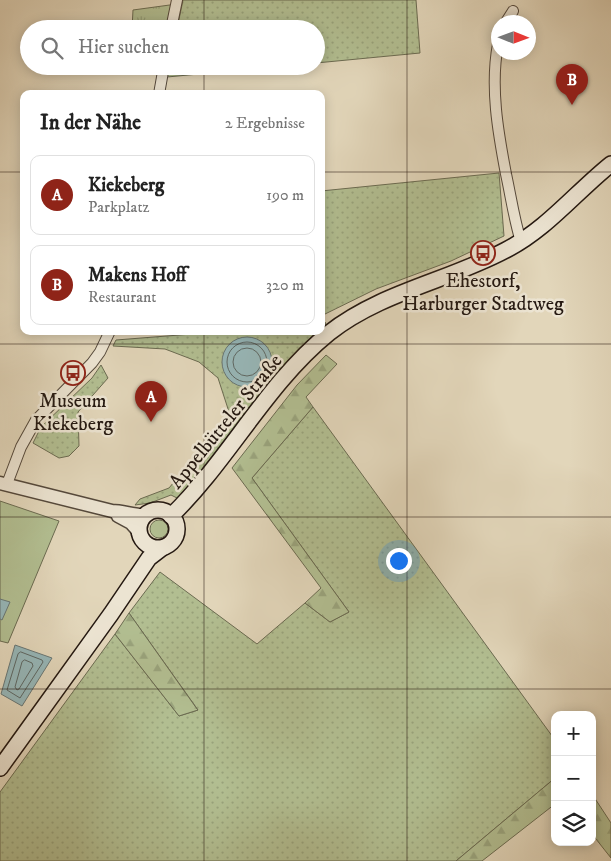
<!DOCTYPE html>
<html lang="de">
<head>
<meta charset="utf-8">
<style>
  body { margin:0; font-family:"IM FELL DW Pica",serif; background:#f6f6f6; color:#222 }
  .controls { position:absolute; right:15px; bottom:15px; display:grid; overflow:hidden; border-radius:10px; box-shadow:0 2px 12px #0003 }
  .controls button { width:45px; height:45px; display:grid; place-items:center; padding:0; border:0; border-bottom:1px solid #e0e0e0; background:#fff; color:#222; font:25px sans-serif }
  .compass { position:absolute; left:491px; top:15px; width:45px; height:45px; border-radius:50%; background:#fff; box-shadow:0 2px 12px #0003; rotate:91deg }
  .you { position:absolute; left:398px; top:560px; width:18px; height:18px; margin:-12px; border:4px solid #fff; border-radius:50%; background:#1a73e8; box-shadow:0 0 0 8px #1a73e833 }
  .badge { display:grid; place-items:center; width:32px; height:32px; border-radius:50%; background:#8f2418; color:#fff; font-size:16px; font-weight:700 }
  .pin { position:absolute; translate:-50% -41px; filter:drop-shadow(0 1px 2px #0008) }
  .pin::after { content:''; position:absolute; top:26px; width:18px; height:15px; background:inherit; clip-path:polygon(0 0,100% 0,50% 100%) }
  .list { margin:0; padding:0; list-style:none }
  h2 { display:flex; justify-content:space-between; align-items:center; height:65px; margin:0; padding:0 20px; font-size:21px }
  h2 small { font-size:16px; font-weight:400; color:#767676 }
  .list li { display:grid; grid-template-columns:32px 1fr auto; gap:15px; align-items:center; box-sizing:border-box; height:80px; margin:0 10px 10px; padding:0 10px; border:1px solid #e0e0e0; border-radius:10px }
  .list b { display:block; font-size:19px; white-space:nowrap }
  .list p { margin:0; font-size:16px; white-space:nowrap; color:#767676 }
  .list em { font-size:16px; font-style:normal; color:#767676 }
  .icon { flex:none; width:28px; height:28px; fill:none; stroke:currentColor; stroke-width:2; stroke-linecap:round; stroke-linejoin:round }
  .map { position:relative; flex:none; width:611px; height:861px; overflow:hidden }
  .search { position:absolute; background:#fff; box-shadow:0 2px 12px #0003; left:20px; top:20px; width:305px; height:55px; display:flex; align-items:center; gap:12px; box-sizing:border-box; padding:0 18px; border-radius:28px; color:#767676; font-size:19px }
  .panel { position:absolute; background:#fff; box-shadow:0 2px 12px #0003; left:20px; top:90px; width:305px; height:245px; border-radius:10px }
  .map>svg:first-child { display:block }
  .grass { fill:url(#grass-dots); stroke:#6b6b51 }
  .forest { fill:url(#forest-firs); stroke:#6b6b51 }
  .park { fill:url(#park-tufts); stroke:#6b6b51 }
  .garden { fill:#b2be91; stroke:#6b6b51 }
  .water { fill:#97b7b8; stroke:#697775 }
  .lines { fill:none; stroke-linecap:round; stroke-linejoin:round }
  .shore { stroke:#5e6864; stroke-width:1 }
  .minor-casing { stroke:#54483b; stroke-width:12 }
  .tertiary-casing { stroke:#54483b; stroke-width:15 }
  .secondary-casing { stroke:#241811; stroke-width:18 }
  .minor { stroke:#ece4d2; stroke-width:10 }
  .tertiary { stroke:#ece4d2; stroke-width:12 }
  .secondary { stroke:#ece4d2; stroke-width:15 }
  .grid { fill:none; stroke:#241811; stroke-width:1; stroke-opacity:0.55 }
  .labels { text-anchor:middle; stroke-width:5; stroke-linejoin:round; paint-order:stroke }
  .poi-label { font-size:20px; fill:#241811; stroke:#ece4d2 }
  .street-label { font-size:20px; fill:#241811; stroke:#ece4d2 }
</style>
</head>
<body>
<div class="map">
<svg width="611" height="861" viewBox="0 0 611 861">
  <defs>
    <pattern id="grass-dots" width="8" height="8" patternUnits="userSpaceOnUse" patternTransform="scale(1.25)"><rect width="8" height="8" fill="#b2be91"/><path d="M2 2h.1M6 6h.1" fill="none" stroke="#99a37c" stroke-width="1.8" stroke-linecap="round"/></pattern>
    <pattern id="forest-firs" width="22" height="20" patternUnits="userSpaceOnUse" patternTransform="scale(1.25)"><rect width="22" height="20" fill="#b2be91"/><path d="M5 1l3.5 6h-7zM16 11l3.5 6h-7z" fill="#99a37c"/></pattern>
    <pattern id="park-tufts" width="24" height="20" patternUnits="userSpaceOnUse" patternTransform="scale(1.25)"><rect width="24" height="20" fill="#b2be91"/><path d="M3 7l-1-3M5 7V3M7 7l1-3M15 17l-1-3M17 17v-4M19 17l1-3" fill="none" stroke="#99a37c"/></pattern>
  </defs>
  <rect width="100%" height="100%" fill="#e2d6ba"/>
  <filter id="stains"><feTurbulence type="fractalNoise" baseFrequency=".004" numOctaves="4"/><feColorMatrix values="0 0 0 0 .2 0 0 0 0 .09 0 0 0 0 .02 0 0 0 .5 -.17"/></filter>
  <radialGradient id="worn" r=".72"><stop offset=".6" stop-color="#630" stop-opacity="0"/><stop offset="1" stop-color="#630" stop-opacity=".3"/></radialGradient>
  <g class="grass">
    <path d="M183,0H416L420,53L316,63V29H177Z"/>
    <path d="M169,66H284L167,77Z"/>
    <path d="M499,173L504,236L451,261L376,289L321,316V191Z"/>
    <path d="M325,322L328,329L201,473L177,498L171,495L150,503L135,505L140,499L169,488L230,415L218,378L199,362L165,349L113,346L116,340L230,331H321V323Z"/>
    <path d="M101,365L108,378L78,412L79,446L69,456L59,458L33,443L41,427L92,378Z"/>
    <path d="M313,407L555,740V778L456,861H0V792L115,634L179,716L198,710L129,613L160,572L257,644L305,603L330,622L349,612L252,478Z"/>
  </g>
  <g class="forest">
    <path d="M326,355L337,364L306,397L313,407L252,478L349,612L330,622L305,603L321,588L232,468L297,385Z"/>
    <path d="M129,613L197,709L198,710L179,716L115,634Z"/>
    <path d="M555,778V804L482,861H456Z"/>
    <path d="M592,794L611,823V858L592,834Z"/>
  </g>
  <path class="park" d="M177,4L172,29H132L133,10Z"/>
  <g class="garden">
    <path d="M0,501L59,521L8,643L0,641Z"/>
    <circle cx="159" cy="529" r="9"/>
  </g>
  <g class="water">
    <circle cx="247" cy="362" r="25"/>
    <path d="M0,599L10,602L2,620L0,619Z"/>
    <path d="M15,645L52,658L22,706L1,694Z"/>
  </g>
  <g class="lines">
    <g class="shore">
      <circle cx="247" cy="362" r="20"/>
      <circle cx="247" cy="362" r="14"/>
      <path d="M21,652L42,660L43,662L20,698L7,690L18,654Z"/>
      <path d="M25,660L32,663L33,666L19,689L17,690L15,687L22,662Z"/>
    </g>
    <defs>
      <g id="minor">
        <path d="M506,22L513,11"/>
        <path d="M171,29L177,0"/>
        <path d="M498,44C490,87 498,132 506,174C511,197 514,219 521,242"/>
        <path d="M159,94L164,66"/>
        <path d="M7,484L21,447L36,420L92,363L100,352L110,331"/>
      </g>
      <g id="tertiary">
        <path d="M0,483L112,511C124,511 134,516 145,515"/>
        <path d="M118,516L131,523L139,532"/>
      </g>
      <g id="secondary">
        <circle cx="158" cy="529" r="19"/>
        <path d="M171,516C229,460 266,384 329,333C381,292 448,281 506,250C547,229 576,192 611,164"/>
        <path d="M0,768L111,614L149,558L162,548"/>
      </g>
    </defs>
    <use href="#minor" class="minor-casing"/>
    <use href="#tertiary" class="tertiary-casing"/>
    <use href="#secondary" class="secondary-casing"/>
    <use href="#minor" class="minor"/>
    <use href="#tertiary" class="tertiary"/>
    <use href="#secondary" class="secondary"/>
  </g>
  <path class="grid" d="M204,0V29M407,0V861M204,66V94M0,172H24M321,172H611M204,331V861M0,344H611M0,517H611M0,689H611"/>
  <defs>
    <symbol id="bus-ring" viewBox="-11 -11 22 22"><circle r="9.5" fill="#ece4d2" stroke="#8f2418" stroke-width="1.5"/><path d="M-5-6H5V4H4V6H2V4H-2V6H-4V4H-5ZM-3.5-4V0h7V-4ZM-3.5 1.2v1.5H-2V1.2ZM2 1.2v1.5H3.5V1.2Z" fill="#8f2418"/></symbol>
  </defs>
  <g fill-rule="evenodd">
    <use href="#bus-ring" x="469" y="239" width="28" height="28"/>
    <use href="#bus-ring" x="59" y="359" width="28" height="28"/>
  </g>
  <g class="labels">
    <g class="poi-label">
      <text x="483" y="287">Ehestorf,<tspan x="483" dy="23">Harburger Stadtweg</tspan></text>
      <text x="73" y="407">Museum<tspan x="73" dy="23">Kiekeberg</tspan></text>
    </g>
    <g class="street-label">
      <text transform="translate(225 421) rotate(-51)" y="7">Appelbütteler Straße</text>
    </g>
  </g>
  <rect width="100%" height="100%" filter="url(#stains)"/>
  <rect width="100%" height="100%" fill="url(#worn)"/>
</svg>
<div class="controls">
<button>+</button>
<button>−</button>
<button><svg class="icon" aria-label="layers" viewBox="0 0 24 24"><path d="M12 4l9 5-9 5-9-5zM3 14l9 5 9-5"/></svg></button>
</div>
<svg class="compass" viewBox="-18 -18 36 36"><path d="M0-13l5 13h-10z" fill="#e53935"/><path d="M0 13l5-13h-10z" fill="#767676"/></svg>
<div class="you"></div>
<div class="pin badge" style="left:151px;top:422px">A</div>
<div class="pin badge" style="left:572px;top:105px">B</div>
<div class="search"><svg class="icon" aria-label="search" viewBox="0 0 24 24"><circle cx="10" cy="10" r="6"/><path d="M15 15l6 6"/></svg>Hier suchen</div>
<section class="panel">
<h2>In der Nähe<small>2 Ergebnisse</small></h2>
<ul class="list">
<li><span class="badge">A</span><div><b>Kiekeberg</b><p>Parkplatz</p></div><em>190 m</em></li>
<li><span class="badge">B</span><div><b>Makens Hoff</b><p>Restaurant</p></div><em>320 m</em></li>
</ul>
</section>
</div>
</body>
</html>
